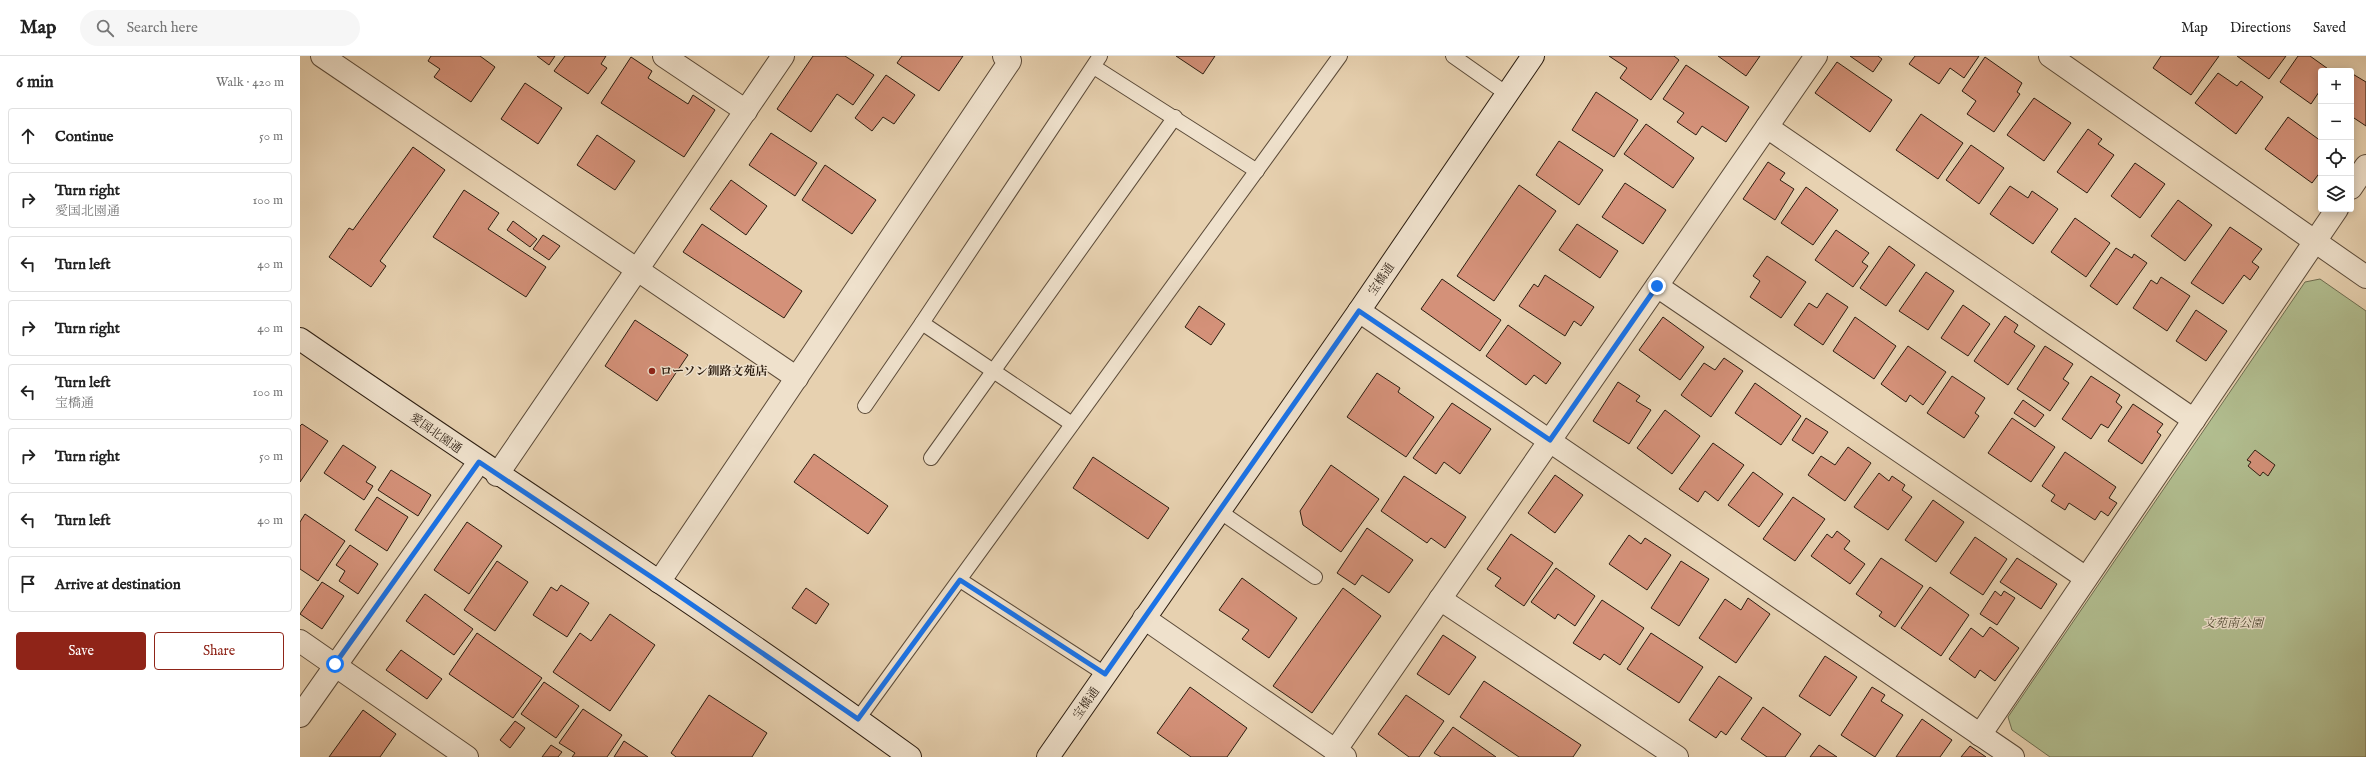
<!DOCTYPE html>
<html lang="en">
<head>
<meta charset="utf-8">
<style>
  body { margin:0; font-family:"IM FELL English","Noto Serif JP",serif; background:#f6f6f6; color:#222 }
  .controls { position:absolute; right:12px; top:12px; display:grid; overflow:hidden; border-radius:4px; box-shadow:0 2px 10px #0003 }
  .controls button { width:36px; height:36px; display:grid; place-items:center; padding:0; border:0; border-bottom:1px solid #e0e0e0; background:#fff; color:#222; font:20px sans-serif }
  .stop { position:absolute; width:12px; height:12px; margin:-9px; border:3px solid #1a73e8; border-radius:50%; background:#fff }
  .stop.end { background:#1a73e8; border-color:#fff; box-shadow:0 1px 4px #0008 }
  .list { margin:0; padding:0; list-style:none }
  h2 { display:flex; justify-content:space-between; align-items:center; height:52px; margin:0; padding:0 16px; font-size:17px }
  h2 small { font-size:13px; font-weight:400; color:#767676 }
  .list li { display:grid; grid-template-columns:26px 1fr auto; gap:12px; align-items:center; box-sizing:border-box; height:56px; margin:0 8px 8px; padding:0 8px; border:1px solid #e0e0e0; border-radius:4px }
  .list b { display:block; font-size:15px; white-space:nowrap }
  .list p { margin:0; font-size:13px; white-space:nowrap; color:#767676 }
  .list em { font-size:13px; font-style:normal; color:#767676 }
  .actions { display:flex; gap:8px; padding:12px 16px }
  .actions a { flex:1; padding:9px 0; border:1px solid #8f2418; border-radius:4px; text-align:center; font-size:14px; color:#8f2418 }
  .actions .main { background:#8f2418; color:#fff }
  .icon { flex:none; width:22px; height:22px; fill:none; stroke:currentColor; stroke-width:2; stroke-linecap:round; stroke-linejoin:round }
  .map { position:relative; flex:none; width:2066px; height:701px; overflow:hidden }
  header { display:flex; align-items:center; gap:24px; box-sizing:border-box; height:56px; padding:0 20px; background:#fff; border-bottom:1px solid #e0e0e0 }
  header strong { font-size:19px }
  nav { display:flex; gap:22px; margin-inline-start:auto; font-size:14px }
  .search { width:280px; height:36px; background:#f6f6f6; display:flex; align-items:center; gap:10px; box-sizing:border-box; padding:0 14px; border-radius:22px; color:#767676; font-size:15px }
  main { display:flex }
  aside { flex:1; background:#fff }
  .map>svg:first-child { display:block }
  .green { fill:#b1bd8f; stroke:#6e6d50 }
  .building { fill:#d49179; stroke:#2c1d10 }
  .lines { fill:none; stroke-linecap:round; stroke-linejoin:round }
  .lane-casing { stroke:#5b4a38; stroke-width:16 }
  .street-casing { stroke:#5b4a38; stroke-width:24 }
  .secondary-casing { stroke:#2c1d10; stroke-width:24 }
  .lane { stroke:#efe1cc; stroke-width:14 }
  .street { stroke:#efe1cc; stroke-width:22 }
  .secondary { stroke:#efe1cc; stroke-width:22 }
  .route { stroke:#1a73e8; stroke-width:5 }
  .poi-dot { fill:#8f2418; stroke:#efe1cc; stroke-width:1.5 }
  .labels { text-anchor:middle; stroke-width:3; stroke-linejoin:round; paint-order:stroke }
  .street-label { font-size:12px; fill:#2c1d10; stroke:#efe1cc }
  .poi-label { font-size:12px; font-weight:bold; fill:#2c1d10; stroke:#efe1cc; text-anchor:start }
  .park-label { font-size:12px; font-style:italic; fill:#544d36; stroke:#efe1cc }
</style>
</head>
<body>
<header>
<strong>Map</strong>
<div class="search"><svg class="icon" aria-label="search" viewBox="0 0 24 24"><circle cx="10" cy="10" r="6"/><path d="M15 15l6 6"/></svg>Search here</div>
<nav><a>Map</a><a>Directions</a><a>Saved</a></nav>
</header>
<main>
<aside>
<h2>6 min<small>Walk · 420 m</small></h2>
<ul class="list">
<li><svg class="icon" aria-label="ahead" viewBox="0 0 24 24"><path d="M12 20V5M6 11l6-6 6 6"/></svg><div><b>Continue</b></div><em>50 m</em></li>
<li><svg class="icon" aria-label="right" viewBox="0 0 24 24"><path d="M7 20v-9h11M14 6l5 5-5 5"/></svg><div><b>Turn right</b><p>愛国北園通</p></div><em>100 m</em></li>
<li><svg class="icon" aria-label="left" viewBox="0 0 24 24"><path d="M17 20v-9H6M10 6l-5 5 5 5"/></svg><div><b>Turn left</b></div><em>40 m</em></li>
<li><svg class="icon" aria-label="right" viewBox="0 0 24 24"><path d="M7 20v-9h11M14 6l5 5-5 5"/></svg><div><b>Turn right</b></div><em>40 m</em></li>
<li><svg class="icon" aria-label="left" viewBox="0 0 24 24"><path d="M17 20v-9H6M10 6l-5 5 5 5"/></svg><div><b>Turn left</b><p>宝橋通</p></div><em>100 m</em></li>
<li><svg class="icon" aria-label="right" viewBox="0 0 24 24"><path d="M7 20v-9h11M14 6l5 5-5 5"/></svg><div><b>Turn right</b></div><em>50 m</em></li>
<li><svg class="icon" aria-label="left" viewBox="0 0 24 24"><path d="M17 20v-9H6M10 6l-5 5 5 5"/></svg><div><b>Turn left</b></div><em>40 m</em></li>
<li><svg class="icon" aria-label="arrive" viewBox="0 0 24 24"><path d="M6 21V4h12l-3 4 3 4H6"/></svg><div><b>Arrive at destination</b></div></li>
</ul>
<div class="actions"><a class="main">Save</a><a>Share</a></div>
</aside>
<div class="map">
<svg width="2066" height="701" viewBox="0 0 2066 701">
  <rect width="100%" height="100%" fill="#e7d1b0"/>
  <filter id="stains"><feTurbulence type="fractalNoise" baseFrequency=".005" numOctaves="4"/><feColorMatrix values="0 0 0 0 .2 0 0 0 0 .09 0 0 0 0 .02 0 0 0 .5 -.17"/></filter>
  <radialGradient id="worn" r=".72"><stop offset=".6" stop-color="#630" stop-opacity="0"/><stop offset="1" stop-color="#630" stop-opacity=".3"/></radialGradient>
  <path class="green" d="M2020,223L2066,255V701H1750L1712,674L1708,661L2005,226Z"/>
  <g class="building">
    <path d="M131,0H180L195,11L171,46L134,21L140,13L128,5Z"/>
    <path d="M237,0H255L249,9Z"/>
    <path d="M265,0H306L301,8L307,12L288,38L254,15Z"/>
    <path d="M513,0H545L574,19L553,49L537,38L511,76L477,53Z"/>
    <path d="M602,0H663L639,35L597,7Z"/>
    <path d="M876,0H915L903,18Z"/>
    <path d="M1309,0H1374L1379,4L1351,44L1320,22L1327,12Z"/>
    <path d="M1418,0H1460L1446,20Z"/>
    <path d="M1550,0H1578L1582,3L1573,16Z"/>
    <path d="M1615,0H1679L1664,22L1650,12L1639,28L1609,8Z"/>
    <path d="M1861,0H1919L1891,39L1853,12Z"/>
    <path d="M1937,0H1986L1969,23Z"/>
    <path d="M1998,0H2010L2031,15H2021V33L2011,48L1980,26Z"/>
    <path d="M331,1L352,15L348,22L388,48L393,39L415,54L384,101L301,47Z"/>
    <path d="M1685,1L1722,27L1717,36L1720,38L1694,76L1667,58L1676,45L1662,35Z"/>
    <path d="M1537,6L1592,44L1570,76L1515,37Z"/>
    <path d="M1386,9L1449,51L1426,86L1402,70L1396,79L1377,66L1384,57L1363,43Z"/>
    <path d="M1918,17L1937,30L1941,25L1963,41L1936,78L1895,47Z"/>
    <path d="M2051,17L2066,26V70L2051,60Z"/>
    <path d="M586,19L615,39L594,68L583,61L572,75L555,62Z"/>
    <path d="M225,27L262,52L238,88L201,63Z"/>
    <path d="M1296,36L1338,64L1314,101L1272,74Z"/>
    <path d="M1734,42L1771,67L1744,105L1707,79Z"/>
    <path d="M1621,58L1663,87L1638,123L1596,94Z"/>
    <path d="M1988,61L2021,85V115L2012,127L1965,93Z"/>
    <path d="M1346,68L1394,102L1373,132L1324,98Z"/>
    <path d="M1788,73L1802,83L1798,88L1814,99L1787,137L1757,116Z"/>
    <path d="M471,77L517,107L495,140L449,109Z"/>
    <path d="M297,79L335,105L315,134L277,109Z"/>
    <path d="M1259,85L1303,114L1279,149L1236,119Z"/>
    <path d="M1671,89L1704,112L1679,148L1646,124Z"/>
    <path d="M113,91L145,114L80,205L86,210L71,231L29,201L49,172L53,174Z"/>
    <path d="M1468,106L1485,117L1480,124L1494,133L1475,164L1443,143Z"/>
    <path d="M1835,107L1865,128L1840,162L1811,140Z"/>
    <path d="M525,109L576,144L552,178L502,144Z"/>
    <path d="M431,124L467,150L446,179L410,153Z"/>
    <path d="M1325,127L1366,154L1343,188L1302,161Z"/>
    <path d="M1219,129L1256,155L1194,245L1157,220Z"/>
    <path d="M1710,130L1728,142L1732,135L1758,153L1733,188L1690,158Z"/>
    <path d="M1506,131L1538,154L1513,189L1481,167Z"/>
    <path d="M164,134L199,157L188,173L246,211L226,241L133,181Z"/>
    <path d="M1878,144L1912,169L1885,205L1851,180Z"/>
    <path d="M1775,162L1810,187L1786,221L1751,196Z"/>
    <path d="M213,165L237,183L230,191L207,174Z"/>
    <path d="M402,168L502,235L484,262L383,196Z"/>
    <path d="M1277,168L1318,195L1300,222L1259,194Z"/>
    <path d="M1930,171L1962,193L1952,206L1959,211L1950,224L1944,219L1923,248L1891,227Z"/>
    <path d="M1536,174L1569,197L1562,206L1568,210L1553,231L1515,204Z"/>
    <path d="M243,179L260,190L249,204L233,193Z"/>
    <path d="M1589,190L1615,209L1586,250L1560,232Z"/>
    <path d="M1816,192L1832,202L1834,198L1847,207L1817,249L1790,230Z"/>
    <path d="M1467,200L1506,226L1481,262L1450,241L1460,225L1453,220Z"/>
    <path d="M1626,216L1654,235L1628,274L1599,255Z"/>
    <path d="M1245,219L1294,251L1281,270L1274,265L1265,280L1219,250L1234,228L1238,231Z"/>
    <path d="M1861,221L1890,240L1867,275L1833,252L1851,224L1857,228Z"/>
    <path d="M1142,223L1201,264L1180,295L1121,253Z"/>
    <path d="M1527,237L1548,251L1523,289L1494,269L1509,247L1517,252Z"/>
    <path d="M1663,249L1690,268L1668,300L1641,282Z"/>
    <path d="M899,250L925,268L911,289L885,271Z"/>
    <path d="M1896,254L1927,275L1906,305L1876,285Z"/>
    <path d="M1705,260L1718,269L1714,276L1735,290L1708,329L1674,305Z"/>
    <path d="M1363,261L1404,291L1380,324L1339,294Z"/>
    <path d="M1555,261L1596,290L1574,323L1533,295Z"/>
    <path d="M335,264L388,299L357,345L305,310Z"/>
    <path d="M1208,269L1261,307L1246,328L1234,319L1226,329L1186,300Z"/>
    <path d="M1608,290L1646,316L1623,349L1610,339L1606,346L1581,328Z"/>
    <path d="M1745,290L1773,308L1763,323L1769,327L1750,355L1717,333Z"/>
    <path d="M1424,302L1443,315L1411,361L1381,339L1404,307L1415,314Z"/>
    <path d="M1077,317L1100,332L1098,336L1134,361L1106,401L1047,361Z"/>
    <path d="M1652,320L1685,342L1675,357L1679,360L1664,382L1627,357Z"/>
    <path d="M1791,320L1820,339L1816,346L1822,351L1808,372L1801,368L1791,383L1762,363Z"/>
    <path d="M1318,326L1340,340L1336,345L1351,354L1329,388L1293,365Z"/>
    <path d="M1455,327L1501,360L1481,389L1435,357Z"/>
    <path d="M1723,344L1744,359L1735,371L1714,357Z"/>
    <path d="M1152,347L1191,373L1160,418L1144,406L1136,418L1113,402Z"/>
    <path d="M1833,348L1863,368L1857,376L1861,379L1842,408L1808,385Z"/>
    <path d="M1365,354L1400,380L1372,418L1337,392Z"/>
    <path d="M1506,362L1528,376L1513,398L1492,384Z"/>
    <path d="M1712,362L1755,391L1731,426L1688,397Z"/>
    <path d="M2,368L28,385L0,426V370Z"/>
    <path d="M1413,387L1444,409L1418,445L1405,435L1398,446L1379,433Z"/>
    <path d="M43,389L76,411L66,426L73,430L64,444L24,417Z"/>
    <path d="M1548,391L1571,407L1545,445L1508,419L1521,400L1535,409Z"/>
    <path d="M1955,394L1975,409L1968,420L1963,416L1960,420L1948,410L1951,406L1947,404Z"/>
    <path d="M1765,396L1816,431L1809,442L1817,447L1808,460L1801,455L1795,464L1769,447L1765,454L1751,445L1755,439L1742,430Z"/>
    <path d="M514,398L588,450L568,478L494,426Z"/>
    <path d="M793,401L869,452L848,483L773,432Z"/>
    <path d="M1031,409L1079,443L1041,496L1003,469L1000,455Z"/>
    <path d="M91,414L131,439L118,460L78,434Z"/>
    <path d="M1453,416L1483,438L1459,471L1428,449Z"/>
    <path d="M1579,417L1589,425L1592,420L1605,429L1602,434L1612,441L1588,474L1554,451Z"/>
    <path d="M1255,419L1283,439L1255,477L1228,457Z"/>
    <path d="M1104,420L1166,461L1145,492L1131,482L1127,487L1081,455Z"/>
    <path d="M77,441L108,461L87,495L55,474Z"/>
    <path d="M1493,441L1525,463L1495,505L1463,483Z"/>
    <path d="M1633,444L1664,466L1636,506L1605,484Z"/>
    <path d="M5,458L45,485L18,525L0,513V466Z"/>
    <path d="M167,466L202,490L169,538L134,514Z"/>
    <path d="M1067,472L1113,504L1089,537L1062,519L1055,529L1037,517Z"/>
    <path d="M1537,475L1550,485L1544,493L1565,508L1550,528L1511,500L1527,478L1532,482Z"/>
    <path d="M1211,478L1253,507L1224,550L1195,530L1201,522L1187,513Z"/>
    <path d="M1329,479L1341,488L1345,482L1371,499L1347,534L1309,508Z"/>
    <path d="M1675,481L1707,503L1683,539L1650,517Z"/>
    <path d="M50,489L78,508L58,538L39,525L45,515L36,509Z"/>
    <path d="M1581,502L1623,530L1595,571L1579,560L1582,556L1556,538Z"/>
    <path d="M1717,502L1757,528L1741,553L1700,526Z"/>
    <path d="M197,505L228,526L195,575L164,554Z"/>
    <path d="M1381,505L1409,523L1379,570L1351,552Z"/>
    <path d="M1256,512L1295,540L1275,570L1258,558L1255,563L1231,546Z"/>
    <path d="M942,522L997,562L969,602L942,583L949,574L919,554Z"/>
    <path d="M22,526L44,540L22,573L0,558Z"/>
    <path d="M261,529L289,547L267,581L233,559L251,531L257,535Z"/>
    <path d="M1630,531L1669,559L1641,600L1601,572Z"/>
    <path d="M506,532L529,548L516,568L492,552Z"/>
    <path d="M1043,532L1081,560L1012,657L973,630Z"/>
    <path d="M1695,535L1701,540L1704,535L1715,542L1697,569L1680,558Z"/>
    <path d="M125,538L173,573L154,599L106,565Z"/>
    <path d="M1448,542L1470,558L1436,607L1399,582L1425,543L1441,554Z"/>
    <path d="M1302,544L1344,572L1320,609L1304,598L1300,604L1273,587Z"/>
    <path d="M310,558L355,589L310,655L253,616L280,577L291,585Z"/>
    <path d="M1690,571L1719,592L1695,625L1680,614L1675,622L1649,603L1671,572L1683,581Z"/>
    <path d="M177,577L242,622L213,662L149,618Z"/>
    <path d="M1351,577L1403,611L1379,647L1327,613Z"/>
    <path d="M1143,579L1176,601L1149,639L1117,618Z"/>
    <path d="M101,594L142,623L127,643L86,614Z"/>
    <path d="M1525,600L1557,621L1530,660L1499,640Z"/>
    <path d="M1419,620L1452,642L1426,679L1421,675L1416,682L1389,664Z"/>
    <path d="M1184,625L1281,689L1273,701H1219L1160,661Z"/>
    <path d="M244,626L279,650L256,682L221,658Z"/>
    <path d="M890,631L947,672L927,701H891L857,677Z"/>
    <path d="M1572,631L1585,639L1581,645L1603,659L1575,701L1541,679Z"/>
    <path d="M409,639L467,677L452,701H376L371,697Z"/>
    <path d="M1106,639L1144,665L1119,701H1109L1078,678Z"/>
    <path d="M1463,651L1501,678L1485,701H1467L1441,683Z"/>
    <path d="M283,653L322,679L307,701H272L275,697L259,687Z"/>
    <path d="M63,654L96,678L80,701H29Z"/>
    <path d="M1622,663L1652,684L1640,701H1596Z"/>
    <path d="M215,665L225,672L210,692L200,684Z"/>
    <path d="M1153,671L1196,701H1141L1134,697Z"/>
    <path d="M324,685L348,701H314Z"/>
    <path d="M251,689L262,696L258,701H242Z"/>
    <path d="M1519,689L1537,701H1510Z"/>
    <path d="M1670,690L1686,701H1661Z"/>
  </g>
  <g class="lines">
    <defs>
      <g id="lane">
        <path d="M1153,0L1207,38"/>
        <path d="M794,11L957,115"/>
        <path d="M565,350L622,267"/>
        <path d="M772,368L622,267L800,0"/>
        <path d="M631,402L875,61"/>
        <path d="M919,455L1015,521"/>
        <path d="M660,524L805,618"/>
        <path d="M558,663L1040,0"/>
      </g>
      <g id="street">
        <path d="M22,0L497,322"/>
        <path d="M364,0L446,55"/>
        <path d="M1750,0L2066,221"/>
        <path d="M1467,71L1894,364"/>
        <path d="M2051,132L2066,110"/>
        <path d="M1357,230L1786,522"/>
        <path d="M1059,255L1713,701"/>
        <path d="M197,419L483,0"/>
        <path d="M359,526L710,5L704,0"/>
        <path d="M1140,543L1377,701"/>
        <path d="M844,562L1045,701"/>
        <path d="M0,585L167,701"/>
        <path d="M0,660L179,406"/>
        <path d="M1680,679L2037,153"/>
        <path d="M1035,695L1516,0"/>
      </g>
      <g id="secondary">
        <path d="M0,283C203,423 411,556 610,701"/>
        <path d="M748,701L1059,255L1233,0"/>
      </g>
    </defs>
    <use href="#lane" class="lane-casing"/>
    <use href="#street" class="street-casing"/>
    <use href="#secondary" class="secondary-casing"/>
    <use href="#lane" class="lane"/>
    <use href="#street" class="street"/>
    <use href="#secondary" class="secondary"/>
  </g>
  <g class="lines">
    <path class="route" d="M35,608L179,406L359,526L558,663L660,524L805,618L1059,255L1250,384L1357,230"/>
  </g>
  <circle class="poi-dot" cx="352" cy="315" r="4"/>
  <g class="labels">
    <g class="street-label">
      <text transform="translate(1081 223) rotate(-56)" y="4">宝橋通</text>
      <text transform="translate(136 377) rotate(35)" y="4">愛国北園通</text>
      <text transform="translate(786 647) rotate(-55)" y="4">宝橋通</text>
    </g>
    <g class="poi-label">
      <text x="360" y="319">ローソン釧路文苑店</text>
    </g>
    <g class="park-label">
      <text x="1933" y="571">文苑南公園</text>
    </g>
  </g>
  <rect width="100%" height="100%" filter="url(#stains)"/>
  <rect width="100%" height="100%" fill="url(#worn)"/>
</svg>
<div class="controls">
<button>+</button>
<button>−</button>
<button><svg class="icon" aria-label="locate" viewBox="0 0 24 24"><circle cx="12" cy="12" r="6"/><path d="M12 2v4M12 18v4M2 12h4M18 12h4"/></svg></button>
<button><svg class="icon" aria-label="layers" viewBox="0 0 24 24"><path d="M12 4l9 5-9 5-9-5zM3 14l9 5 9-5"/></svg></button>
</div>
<div class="stop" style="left:35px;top:608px"></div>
<div class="stop end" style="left:1357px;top:230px"></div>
</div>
</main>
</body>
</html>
